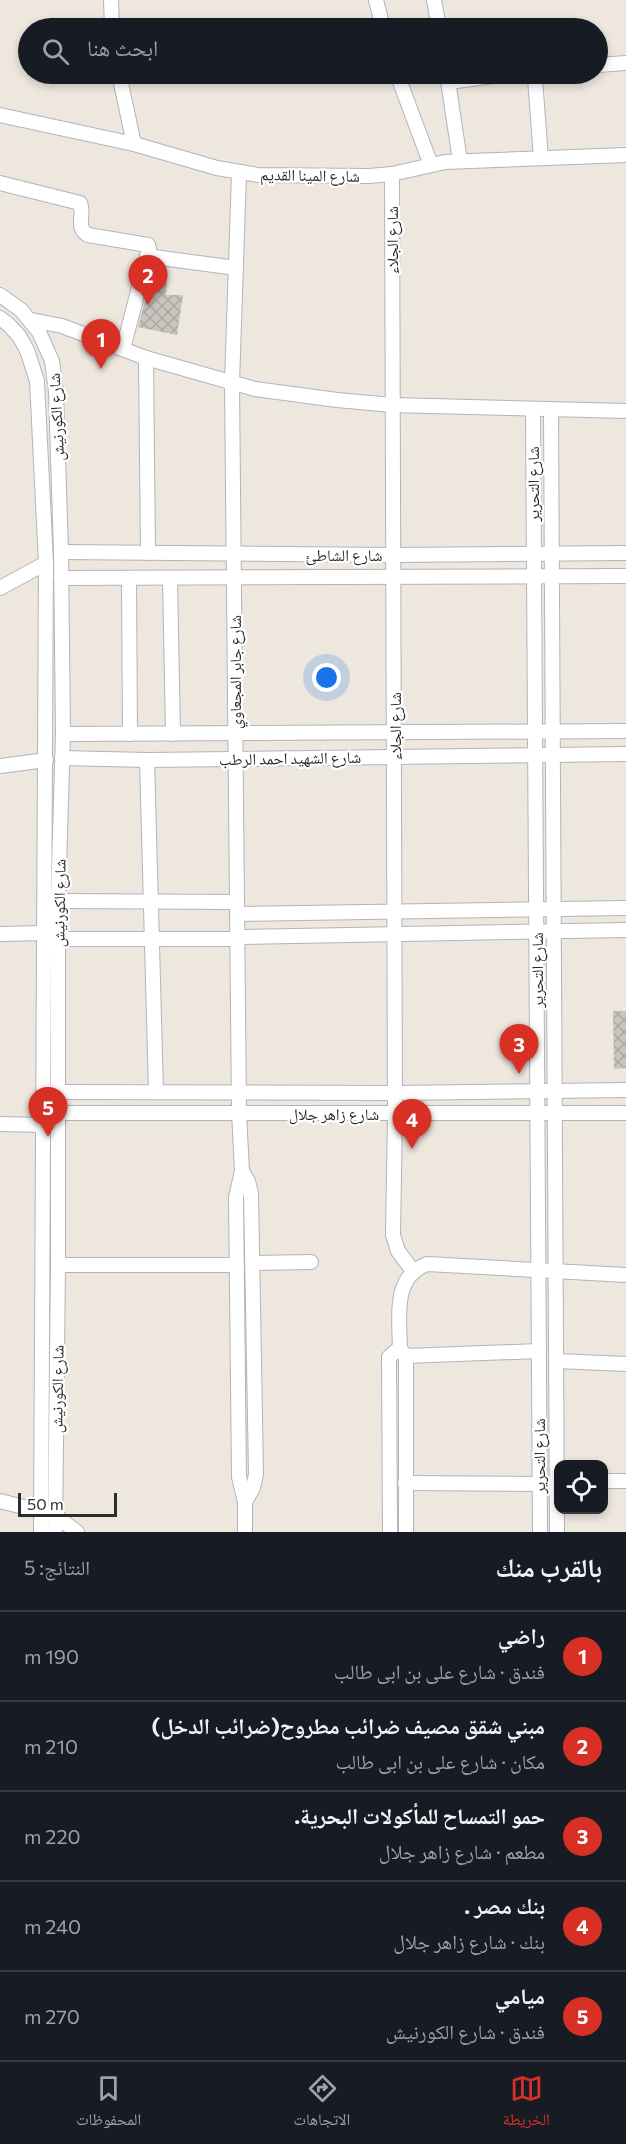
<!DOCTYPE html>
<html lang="ar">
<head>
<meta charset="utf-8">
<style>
  body { margin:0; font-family:Commissioner,"Noto Naskh Arabic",sans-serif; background:#20242c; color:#f1f3f6; direction:rtl }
  .controls { position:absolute; right:18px; bottom:18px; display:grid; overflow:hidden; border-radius:12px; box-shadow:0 3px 9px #0003 }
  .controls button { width:54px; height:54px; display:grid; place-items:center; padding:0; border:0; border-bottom:2px solid #363941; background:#171b24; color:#f1f3f6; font:30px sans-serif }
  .scale { position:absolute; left:18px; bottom:15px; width:99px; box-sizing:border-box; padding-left:6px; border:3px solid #2c2c2c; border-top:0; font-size:16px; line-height:21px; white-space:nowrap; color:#2c2c2c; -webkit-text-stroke:4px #fff; paint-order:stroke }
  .you { position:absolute; left:327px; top:678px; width:21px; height:21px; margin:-15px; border:4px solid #fff; border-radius:50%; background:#1a73e8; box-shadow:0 0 0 9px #1a73e833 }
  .badge { display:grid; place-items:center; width:39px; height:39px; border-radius:50%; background:#d93025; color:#fff; font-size:20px; font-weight:700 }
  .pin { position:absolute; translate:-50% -50px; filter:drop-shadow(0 2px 3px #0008) }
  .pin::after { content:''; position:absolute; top:32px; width:21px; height:18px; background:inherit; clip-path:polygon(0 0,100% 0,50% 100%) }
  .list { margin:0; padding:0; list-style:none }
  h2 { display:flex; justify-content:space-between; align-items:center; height:78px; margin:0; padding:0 24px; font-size:26px }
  h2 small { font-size:20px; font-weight:400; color:#9ea1a6 }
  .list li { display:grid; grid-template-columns:39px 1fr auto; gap:18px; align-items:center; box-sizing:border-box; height:90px; padding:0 24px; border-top:2px solid #363941 }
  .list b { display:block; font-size:22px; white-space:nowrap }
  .list p { margin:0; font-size:20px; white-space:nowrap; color:#9ea1a6 }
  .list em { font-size:20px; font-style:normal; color:#9ea1a6 }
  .icon { flex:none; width:33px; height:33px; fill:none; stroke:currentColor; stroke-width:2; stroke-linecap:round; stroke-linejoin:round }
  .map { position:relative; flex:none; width:626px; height:1532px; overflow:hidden; direction:ltr }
  .search { position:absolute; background:#171b24; box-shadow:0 3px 9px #0003; left:18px; right:18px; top:18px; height:66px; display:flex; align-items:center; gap:15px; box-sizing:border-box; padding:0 21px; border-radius:33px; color:#9ea1a6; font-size:22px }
  .sheet { height:528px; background:#171b24 }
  nav { display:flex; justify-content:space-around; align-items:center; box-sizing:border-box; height:84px; border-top:2px solid #363941; background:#171b24; font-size:16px; color:#9ea1a6 }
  nav a { display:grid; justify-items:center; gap:3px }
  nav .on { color:#d93025 }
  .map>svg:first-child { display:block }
  .building { fill:url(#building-cross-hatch) }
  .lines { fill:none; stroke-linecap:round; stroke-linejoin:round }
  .minor-casing { stroke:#b2b3bf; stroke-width:16 }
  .minor { stroke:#fff; stroke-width:14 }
  .labels { text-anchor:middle; stroke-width:4.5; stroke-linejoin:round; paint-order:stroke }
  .street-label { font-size:16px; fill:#2c2c2c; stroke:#fff }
</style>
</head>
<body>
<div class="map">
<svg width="626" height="1532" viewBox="0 0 626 1532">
  <defs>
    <pattern id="building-cross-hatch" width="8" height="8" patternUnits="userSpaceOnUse" patternTransform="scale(1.5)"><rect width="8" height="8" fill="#c8c4be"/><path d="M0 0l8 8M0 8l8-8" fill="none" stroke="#aca9a3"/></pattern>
  </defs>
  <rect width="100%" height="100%" fill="#ede7de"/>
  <g class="building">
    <path d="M151,278L167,282L166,295H183L177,335L138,327Z"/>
    <path d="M613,1011H626V1068L614,1069Z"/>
  </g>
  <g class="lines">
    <defs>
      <g id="minor">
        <path d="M111,0L112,28"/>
        <path d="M376,0L383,28"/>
        <path d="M434,0L439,28"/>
        <path d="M598,65L626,63"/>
        <path d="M119,74L134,144"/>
        <path d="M397,74L431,165"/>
        <path d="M447,74L460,161"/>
        <path d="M537,74L535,79L541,158"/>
        <path d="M449,82L507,74"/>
        <path d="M0,115L134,144L217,168L258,175L369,176L392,174L445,162L626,155"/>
        <path d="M239,173L232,383L239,1113L242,1171L236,1197L239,1477L245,1502V1532"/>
        <path d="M392,174L395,1114L393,1235L398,1251L413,1271"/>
        <path d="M0,183L80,203C85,214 75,228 88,235L148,245L149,249L123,349"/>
        <path d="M147,256L236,268"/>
        <path d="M0,295L21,310L39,332L52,361L56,392L61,552L63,734L58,901V1265L55,1532"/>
        <path d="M0,318L9,325L19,336L27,350L37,381L46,563L41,1532"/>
        <path d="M31,320L62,326L146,358L255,389L337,400L392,405L626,411"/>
        <path d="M146,358L148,553"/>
        <path d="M533,409L540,1532"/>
        <path d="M551,409L557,1532"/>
        <path d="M61,552L394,555L626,553"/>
        <path d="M61,578L626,576"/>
        <path d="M129,578L130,734"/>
        <path d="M170,578L173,734"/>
        <path d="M0,588L46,563"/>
        <path d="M63,734L626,731"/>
        <path d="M62,758L147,760L626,754"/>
        <path d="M147,760L156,1092"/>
        <path d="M0,766L46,760"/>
        <path d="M58,901L237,902"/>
        <path d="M237,914L626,908"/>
        <path d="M0,934L44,933"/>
        <path d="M237,937L626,930"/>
        <path d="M58,939H237"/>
        <path d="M49,1092L395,1093L626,1090"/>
        <path d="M50,1113H626"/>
        <path d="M0,1124L42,1125"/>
        <path d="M242,1171L248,1181L251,1193L256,1474L253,1488L245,1502"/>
        <path d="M253,1263L311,1262"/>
        <path d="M58,1265H237"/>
        <path d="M400,1351C400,1319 391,1278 427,1264L626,1275"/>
        <path d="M406,1356L539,1351"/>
        <path d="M557,1361L626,1364"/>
        <path d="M604,1481H626"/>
        <path d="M405,1483L540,1484"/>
        <path d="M0,1501L47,1513"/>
        <path d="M55,1512L60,1519L77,1532"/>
        <path d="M390,1532L389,1357L397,1350L404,1353L406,1360V1532"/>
      </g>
    </defs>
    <use href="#minor" class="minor-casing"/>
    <use href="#minor" class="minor"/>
  </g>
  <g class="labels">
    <g class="street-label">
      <text transform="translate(310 175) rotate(1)" y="6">شارع المينا القديم</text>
      <text transform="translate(392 240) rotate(-90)" y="6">شارع الجلاء</text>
      <text transform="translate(56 417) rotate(-93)" y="6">شارع الكورنيش</text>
      <text transform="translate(533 484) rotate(-90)" y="6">شارع التحرير</text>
      <text x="344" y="561">شارع الشاطئ</text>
      <text transform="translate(235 672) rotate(-90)" y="6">شارع جابر المجعاوي</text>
      <text transform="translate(395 726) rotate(-90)" y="6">شارع الجلاء</text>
      <text transform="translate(290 758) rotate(-1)" y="6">شارع الشهيد احمد الرطب</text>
      <text transform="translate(59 903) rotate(-89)" y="6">شارع الكورنيش</text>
      <text transform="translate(537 970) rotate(-90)" y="6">شارع التحرير</text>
      <text x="334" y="1120">شارع زاهر جلال</text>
      <text transform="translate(57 1389) rotate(-89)" y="6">شارع الكورنيش</text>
      <text transform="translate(539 1456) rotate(-90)" y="6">شارع التحرير</text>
    </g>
  </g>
</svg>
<div class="controls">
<button><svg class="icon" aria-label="locate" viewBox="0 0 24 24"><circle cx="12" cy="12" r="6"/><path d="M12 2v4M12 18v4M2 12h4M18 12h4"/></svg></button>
</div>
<div class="scale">50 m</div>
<div class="you"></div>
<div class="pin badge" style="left:101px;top:369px">1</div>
<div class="pin badge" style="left:148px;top:305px">2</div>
<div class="pin badge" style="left:519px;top:1074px">3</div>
<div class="pin badge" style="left:412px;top:1149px">4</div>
<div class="pin badge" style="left:48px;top:1137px">5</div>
<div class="search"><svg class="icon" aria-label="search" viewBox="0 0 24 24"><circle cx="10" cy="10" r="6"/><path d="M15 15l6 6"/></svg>ابحث هنا</div>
</div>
<section class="sheet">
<h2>بالقرب منك<small>النتائج: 5</small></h2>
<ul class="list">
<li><span class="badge">1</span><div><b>راضي</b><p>فندق · شارع على بن ابى طالب</p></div><em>190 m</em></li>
<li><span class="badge">2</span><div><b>مبني شقق مصيف ضرائب مطروح(ضرائب الدخل)</b><p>مكان · شارع على بن ابى طالب</p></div><em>210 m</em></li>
<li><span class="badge">3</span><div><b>حمو التمساح للمأكولات البحرية.</b><p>مطعم · شارع زاهر جلال</p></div><em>220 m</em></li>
<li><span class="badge">4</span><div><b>بنك مصر .</b><p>بنك · شارع زاهر جلال</p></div><em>240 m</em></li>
<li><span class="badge">5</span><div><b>ميامي</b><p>فندق · شارع الكورنيش</p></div><em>270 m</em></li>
</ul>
</section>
<nav>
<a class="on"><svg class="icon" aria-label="map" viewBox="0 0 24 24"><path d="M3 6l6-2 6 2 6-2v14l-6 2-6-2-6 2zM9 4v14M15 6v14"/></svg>الخريطة</a>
<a><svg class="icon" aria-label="directions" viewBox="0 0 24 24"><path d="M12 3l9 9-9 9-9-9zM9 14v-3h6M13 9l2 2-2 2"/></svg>الاتجاهات</a>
<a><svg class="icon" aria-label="saved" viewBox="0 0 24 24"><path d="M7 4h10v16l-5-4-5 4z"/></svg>المحفوظات</a>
</nav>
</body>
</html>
